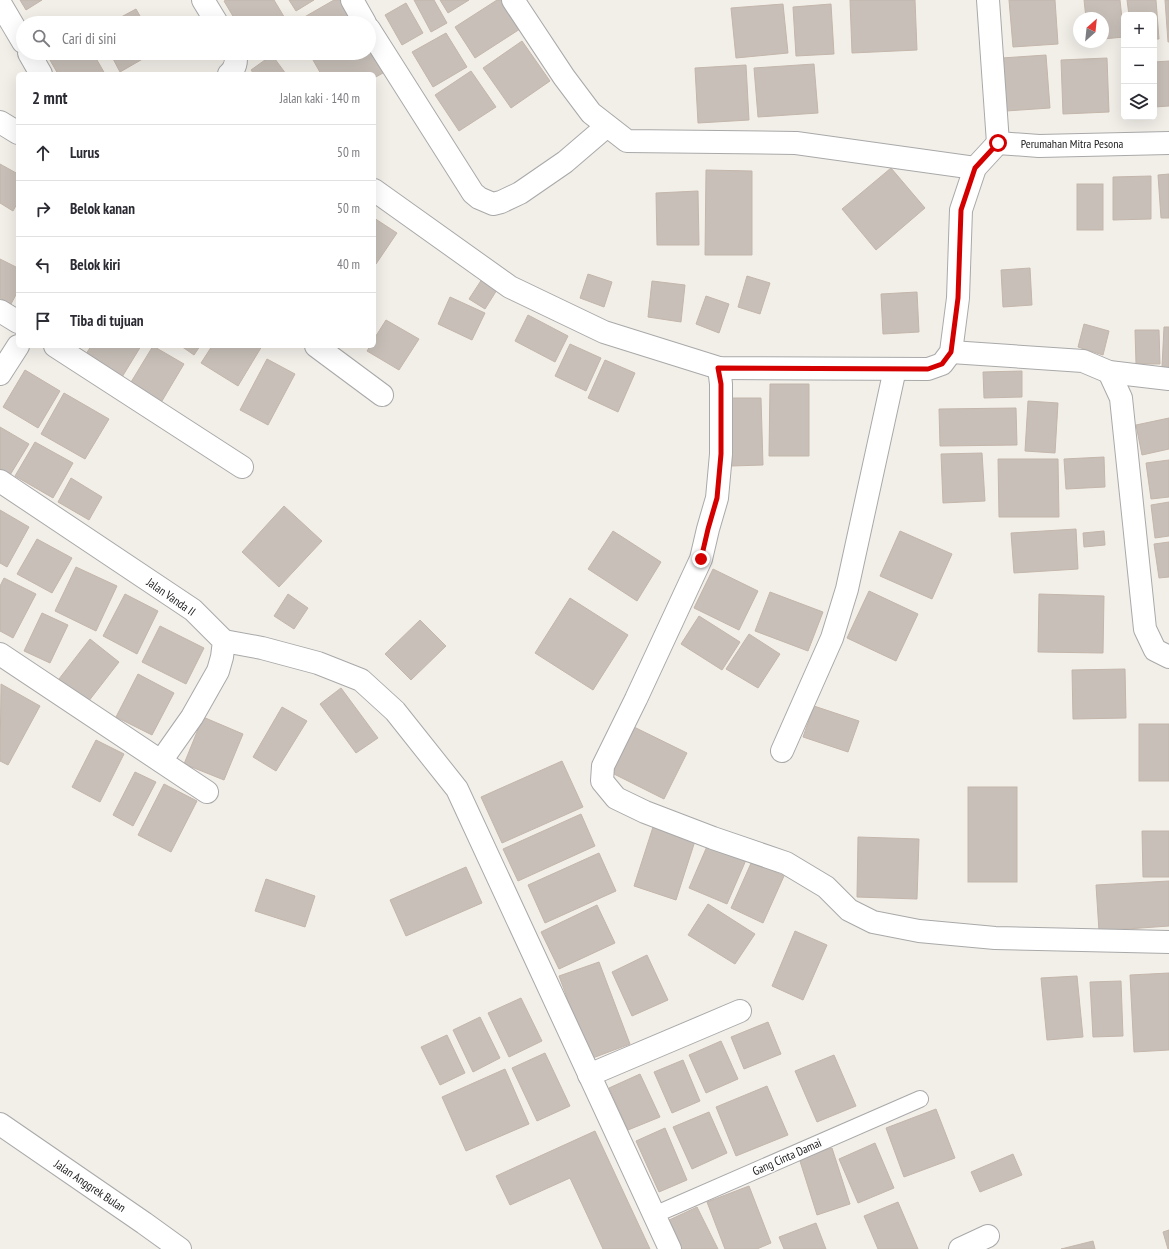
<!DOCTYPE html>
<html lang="id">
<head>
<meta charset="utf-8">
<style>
  body { margin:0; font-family:"PT Sans Narrow",sans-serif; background:#f7f7f7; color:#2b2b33 }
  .controls { position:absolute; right:12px; top:12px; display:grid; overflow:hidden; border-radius:6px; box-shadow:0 4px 16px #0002 }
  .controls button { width:36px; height:36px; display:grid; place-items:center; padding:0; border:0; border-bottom:1px solid #e1e1e2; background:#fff; color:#2b2b33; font:20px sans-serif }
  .compass { position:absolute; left:1073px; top:12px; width:36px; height:36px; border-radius:50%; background:#fff; box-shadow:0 4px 16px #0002; rotate:27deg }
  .stop { position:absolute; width:12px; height:12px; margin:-9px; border:3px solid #d40000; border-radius:50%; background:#fff }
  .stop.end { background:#d40000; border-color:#fff; box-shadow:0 1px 4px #0008 }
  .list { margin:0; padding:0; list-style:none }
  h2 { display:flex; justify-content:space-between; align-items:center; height:52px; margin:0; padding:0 16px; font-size:17px }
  h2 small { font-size:13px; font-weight:400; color:#7c7c81 }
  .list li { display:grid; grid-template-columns:26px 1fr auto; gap:12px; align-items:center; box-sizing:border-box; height:56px; padding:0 16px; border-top:1px solid #e1e1e2 }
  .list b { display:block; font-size:15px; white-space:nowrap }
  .list em { font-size:13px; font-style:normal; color:#7c7c81 }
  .icon { flex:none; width:22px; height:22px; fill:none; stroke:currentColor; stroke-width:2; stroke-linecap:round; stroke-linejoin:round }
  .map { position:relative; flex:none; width:1169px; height:1249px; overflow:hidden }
  .search { position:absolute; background:#fff; box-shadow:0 4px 16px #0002; left:16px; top:16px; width:360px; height:44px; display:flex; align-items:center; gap:10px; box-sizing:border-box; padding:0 14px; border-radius:22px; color:#7c7c81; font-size:15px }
  .panel { position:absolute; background:#fff; box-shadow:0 4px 16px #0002; left:16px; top:72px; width:360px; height:276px; border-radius:6px }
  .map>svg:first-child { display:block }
  .building { fill:#c7bfb8; stroke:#c4b6ab }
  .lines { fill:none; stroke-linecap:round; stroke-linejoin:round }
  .lane-casing { stroke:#a9a9a9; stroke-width:18 }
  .street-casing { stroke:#a9a9a9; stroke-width:24 }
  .lane { stroke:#fff; stroke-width:16 }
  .street { stroke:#fff; stroke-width:22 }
  .route { stroke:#d40000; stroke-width:5 }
  .labels { text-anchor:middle; stroke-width:3; stroke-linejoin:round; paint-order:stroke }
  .street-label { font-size:12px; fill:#222; stroke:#fff }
</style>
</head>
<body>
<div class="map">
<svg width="1169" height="1249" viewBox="0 0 1169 1249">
  <rect width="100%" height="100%" fill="#f2efe9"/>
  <g class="building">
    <path d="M20,0H42L26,10Z"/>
    <path d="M226,0H274L286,20L281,23H237L224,1Z"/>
    <path d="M289,0H314L296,11Z"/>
    <path d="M334,0H341L355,23H294Z"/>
    <path d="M414,0H434L447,23L431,32Z"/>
    <path d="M440,0H469L448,13Z"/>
    <path d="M497,0H501L520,29L475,58L455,27Z"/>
    <path d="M850,0H915L917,50L852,53Z"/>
    <path d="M1009,0H1055L1058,44L1013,47Z"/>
    <path d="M1084,0H1120L1124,37L1103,39V18H1086Z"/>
    <path d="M1127,0H1156L1159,39H1154V15H1129Z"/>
    <path d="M1165,0H1169V42H1168Z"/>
    <path d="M406,3L423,33L402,45L385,15Z"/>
    <path d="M783,4L788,53L736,58L731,8Z"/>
    <path d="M831,4L834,54L796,56L793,7Z"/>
    <path d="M136,9L144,23H110Z"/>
    <path d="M446,33L467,67L433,87L412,52Z"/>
    <path d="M522,41L550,81L511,108L483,68Z"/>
    <path d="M369,48L383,73L374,78V74H321L309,53H369Z"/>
    <path d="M50,53H93L105,74H58L47,55Z"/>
    <path d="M110,53H153L120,72Z"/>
    <path d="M272,55L286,74H254L251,70Z"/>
    <path d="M1046,55L1050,108L1006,111L1002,58Z"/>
    <path d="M1107,58L1109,112L1063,114L1061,60Z"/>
    <path d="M1169,61V106L1154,107V62Z"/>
    <path d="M814,64L818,113L758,117L754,68Z"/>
    <path d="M746,65L749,120L698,123L695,68Z"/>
    <path d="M471,71L496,107L459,131L435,95Z"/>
    <path d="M0,164L18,174V202L13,211L0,203Z"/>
    <path d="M891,168L925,208L876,250L842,209Z"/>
    <path d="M706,170L752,171V255H705Z"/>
    <path d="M1169,174V218H1161L1158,175Z"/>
    <path d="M1151,176V219L1113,220V177Z"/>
    <rect x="1077" y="184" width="26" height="46"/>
    <path d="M698,191L699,245H657L656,193Z"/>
    <path d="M374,218L397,233L376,264L374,263Z"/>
    <path d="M0,259L18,268V291L11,304L0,298Z"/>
    <path d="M1030,268L1032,305L1003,307L1001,270Z"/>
    <path d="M588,274L612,282L604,307L580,298Z"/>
    <path d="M484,276L500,285L485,309L469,299Z"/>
    <path d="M747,276L770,283L760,314L738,307Z"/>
    <path d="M652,281L685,285L681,322L648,317Z"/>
    <path d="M917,292L919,332L883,334L881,294Z"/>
    <path d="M706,296L729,304L719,333L696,324Z"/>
    <path d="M450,297L485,313L472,340L438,324Z"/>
    <path d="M528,315L568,336L555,362L515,341Z"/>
    <path d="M386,320L419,339L399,370L367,351L370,346H374V339Z"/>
    <path d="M1084,324L1109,331L1103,355L1078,347Z"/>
    <path d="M1164,327H1169V368L1162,367Z"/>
    <path d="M1135,330H1159L1160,364H1136Z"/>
    <path d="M570,344L601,358L586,391L555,376Z"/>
    <path d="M91,346H141L119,382L83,359Z"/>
    <path d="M153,346L184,364L159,406L128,387Z"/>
    <path d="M181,346H200L194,355Z"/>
    <path d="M212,346H262L238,386L201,363Z"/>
    <path d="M267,359L295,374L268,425L240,410Z"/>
    <path d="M605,360L635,373L618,412L588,398Z"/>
    <path d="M25,370L60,391L38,428L3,407Z"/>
    <path d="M1022,371V397L984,398L983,372Z"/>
    <path d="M770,384H809V456H769Z"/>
    <path d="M64,393L109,419L85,459L41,434Z"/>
    <path d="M729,398H761L763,465L731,466Z"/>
    <path d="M1028,401L1058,403L1055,453L1025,451Z"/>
    <path d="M1016,408L1017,445L940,446L939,409Z"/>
    <path d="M1169,418V449L1142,455L1136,425Z"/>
    <path d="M0,427L29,444L7,480L0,475Z"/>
    <path d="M35,442L73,463L53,498L15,476Z"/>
    <path d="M982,453L985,501L943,503L941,454Z"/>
    <path d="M1104,457L1105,487L1066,489L1064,459Z"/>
    <path d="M998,459H1058L1059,517H999Z"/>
    <path d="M1169,460V497L1151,499L1146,463Z"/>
    <path d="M71,478L102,497L89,520L58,502Z"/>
    <path d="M1169,502V536L1155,538L1151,505Z"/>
    <path d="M284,506L322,541L279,587L242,552Z"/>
    <path d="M0,510L29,527L7,567L0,563Z"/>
    <path d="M1076,529L1078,569L1014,573L1011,533Z"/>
    <path d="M613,531L661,562L637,601L588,569Z"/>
    <path d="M900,531L952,554L932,599L880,576Z"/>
    <path d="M1104,531L1105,545L1084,547L1083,533Z"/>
    <path d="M37,539L72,558L52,593L17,574Z"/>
    <path d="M1169,542V577L1159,578L1154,544Z"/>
    <path d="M76,567L117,586L96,631L55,611Z"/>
    <path d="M713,569L758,591L739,630L694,608Z"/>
    <path d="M4,578L36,594L13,638L0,631V586Z"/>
    <path d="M869,591L918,614L896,661L847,638Z"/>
    <path d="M770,592L823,612L808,651L755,631Z"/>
    <path d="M125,594L158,611L137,654L103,636Z"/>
    <path d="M288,594L308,608L294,629L274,616Z"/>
    <path d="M1039,594L1104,596L1103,653L1038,652Z"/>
    <path d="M570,598L628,635L593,690L535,653Z"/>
    <path d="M42,613L68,625L50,663L24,651Z"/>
    <path d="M699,616L740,642L722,670L681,644Z"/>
    <path d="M420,620L446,646L411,680L385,654Z"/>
    <path d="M160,626L204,648L186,684L142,662Z"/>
    <path d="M749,634L780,654L758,688L726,669Z"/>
    <path d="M90,639L119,662L88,702L59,679Z"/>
    <path d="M1125,669L1126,718L1073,719L1072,670Z"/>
    <path d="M138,674L174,693L152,735L116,717Z"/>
    <path d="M1,684L40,706L8,765L0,761Z"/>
    <path d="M341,688L378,738L356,753L320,704Z"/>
    <path d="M814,706L859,721L848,752L803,737Z"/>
    <path d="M282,707L307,721L276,771L253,757Z"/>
    <path d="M203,717L243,734L224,780L184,764Z"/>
    <rect x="1139" y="724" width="30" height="57"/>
    <path d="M634,727L687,753L664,799L612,773Z"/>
    <path d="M96,740L124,754L100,802L72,787Z"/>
    <path d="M562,761L583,807L502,843L481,797Z"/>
    <path d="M135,772L156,782L133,826L113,815Z"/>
    <path d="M164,784L197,801L171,852L138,835Z"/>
    <rect x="968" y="787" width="49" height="95"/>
    <path d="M581,814L595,846L518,881L503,849Z"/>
    <path d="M653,827L695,841L676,900L634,886Z"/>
    <path d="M1142,831H1169V877H1143Z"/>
    <path d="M858,837L919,839L917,899L857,897Z"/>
    <path d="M708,844L746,860L727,904L689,888Z"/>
    <path d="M599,853L616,891L545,923L528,885Z"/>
    <path d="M752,861L784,876L763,923L731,908Z"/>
    <path d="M466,867L482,903L406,936L390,900Z"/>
    <path d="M266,879L315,896L305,927L255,911Z"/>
    <path d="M1169,881V926L1099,931L1096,885Z"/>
    <path d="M708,904L755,934L735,964L688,935Z"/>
    <path d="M597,905L615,943L559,969L541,932Z"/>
    <path d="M795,931L827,945L803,1000L772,986Z"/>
    <path d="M647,955L668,1000L632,1016L612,972Z"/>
    <path d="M599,962L630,1044L590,1059L559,976Z"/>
    <path d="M1169,973V1050L1134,1052L1130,975Z"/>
    <path d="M1077,976L1083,1037L1047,1040L1041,978Z"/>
    <path d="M1121,981L1123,1036L1093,1037L1090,982Z"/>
    <path d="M521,998L542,1041L509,1057L488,1013Z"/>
    <path d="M480,1017L500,1058L473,1072L453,1030Z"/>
    <path d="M768,1022L781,1054L744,1069L731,1037Z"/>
    <path d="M447,1035L465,1073L440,1085L421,1047Z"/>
    <path d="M721,1041L738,1079L706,1093L689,1055Z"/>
    <path d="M545,1053L570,1106L537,1121L512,1068Z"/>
    <path d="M834,1055L856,1106L817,1122L795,1071Z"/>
    <path d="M683,1060L700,1101L672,1113L654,1072Z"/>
    <path d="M505,1069L529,1124L466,1151L442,1097Z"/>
    <path d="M640,1074L660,1117L628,1130L609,1088Z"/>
    <path d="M767,1086L788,1135L736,1156L716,1107Z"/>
    <path d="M936,1109L955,1158L904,1177L886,1128Z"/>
    <path d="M709,1112L727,1153L692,1169L673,1127Z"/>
    <path d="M665,1128L687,1180L659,1192L636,1141Z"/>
    <path d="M595,1131L650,1249H603L570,1178L510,1205L496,1176Z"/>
    <path d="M875,1143L894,1188L858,1203L839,1159Z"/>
    <path d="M832,1148L850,1204L817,1215L799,1158Z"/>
    <path d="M1013,1154L1022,1175L980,1192L971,1172Z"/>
    <path d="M749,1186L771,1243L757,1249H725L707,1202Z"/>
    <path d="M898,1202L918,1249H878L864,1216Z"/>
    <path d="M697,1207L718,1249H678L665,1222Z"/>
    <path d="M816,1223L826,1249H784L779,1237Z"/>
    <path d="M1169,1230V1249H1168L1163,1232Z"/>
    <path d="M1093,1241L1095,1249H1061Z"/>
  </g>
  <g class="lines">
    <defs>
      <path id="lane" d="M654,1215L920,1099"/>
      <g id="street">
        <path d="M203,0L217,23"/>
        <path d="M352,0L365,23"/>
        <path d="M513,0L564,77L591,113L627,141L796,143L975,168"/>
        <path d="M988,0L998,143"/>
        <path d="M0,3L23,42"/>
        <path d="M369,29L473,193L479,198L493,204L501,202L520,193L565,162L607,126"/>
        <path d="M29,53L41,74"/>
        <path d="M229,74C236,68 237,61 235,53"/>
        <path d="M0,122L18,133"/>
        <path d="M998,143L1039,146L1169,143"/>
        <path d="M374,190L510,287L604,332L719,368L928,369L942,364L951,352L958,298L961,210L975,168L998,143"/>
        <path d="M0,311L18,322"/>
        <path d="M55,346L242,467"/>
        <path d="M316,346L382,395"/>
        <path d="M951,352L1083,361L1109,372L1169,379"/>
        <path d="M719,368L721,384V454L717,498L708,529L701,559L636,699L603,766L602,781L616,798L645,812L713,838L786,863L826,887L849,910L873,922L919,931L995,938L1169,942"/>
        <path d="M1109,372L1121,398L1145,629L1155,650L1169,657"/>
        <path d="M0,374L18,346"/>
        <path d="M0,481L193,610L224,641L222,657L218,671L192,717L161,761"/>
        <path d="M224,641L262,648L318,663L361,680L395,711L457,789L670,1249"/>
        <path d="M0,654L207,792"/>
        <path d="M782,751L832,638L847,589L895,369"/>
        <path d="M589,1075L740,1011"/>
        <path d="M0,1124L144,1223L180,1249"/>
        <path d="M960,1249L988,1236"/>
      </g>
    </defs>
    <use href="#lane" class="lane-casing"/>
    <use href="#street" class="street-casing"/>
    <use href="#lane" class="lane"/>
    <use href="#street" class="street"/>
  </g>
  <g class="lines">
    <path class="route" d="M701,559L708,529L717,498L721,454V384L718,368L928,369L942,364L951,352L958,298L961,210L975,168L998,143"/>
  </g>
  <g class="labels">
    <g class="street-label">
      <text x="1072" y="148">Perumahan Mitra Pesona</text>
      <text transform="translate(171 597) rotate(35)" y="4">Jalan Vanda II</text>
      <text transform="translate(787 1157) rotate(-24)" y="4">Gang Cinta Damai</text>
      <text transform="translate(90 1186) rotate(34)" y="4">Jalan Anggrek Bulan</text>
    </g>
  </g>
</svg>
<div class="controls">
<button>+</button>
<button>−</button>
<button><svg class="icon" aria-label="layers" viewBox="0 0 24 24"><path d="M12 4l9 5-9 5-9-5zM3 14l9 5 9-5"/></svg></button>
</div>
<svg class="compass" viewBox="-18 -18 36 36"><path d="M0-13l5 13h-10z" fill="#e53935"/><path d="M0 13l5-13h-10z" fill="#7c7c81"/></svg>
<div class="stop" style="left:998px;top:143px"></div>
<div class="stop end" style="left:701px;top:559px"></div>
<div class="search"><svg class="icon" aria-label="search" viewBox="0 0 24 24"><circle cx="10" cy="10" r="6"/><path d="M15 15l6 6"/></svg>Cari di sini</div>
<section class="panel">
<h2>2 mnt<small>Jalan kaki · 140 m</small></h2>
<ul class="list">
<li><svg class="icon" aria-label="ahead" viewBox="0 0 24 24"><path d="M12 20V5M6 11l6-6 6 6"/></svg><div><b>Lurus</b></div><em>50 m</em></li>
<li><svg class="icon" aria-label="right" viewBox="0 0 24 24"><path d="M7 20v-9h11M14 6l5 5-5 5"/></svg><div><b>Belok kanan</b></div><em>50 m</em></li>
<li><svg class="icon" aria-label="left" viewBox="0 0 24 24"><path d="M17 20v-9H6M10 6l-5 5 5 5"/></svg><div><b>Belok kiri</b></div><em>40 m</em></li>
<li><svg class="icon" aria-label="arrive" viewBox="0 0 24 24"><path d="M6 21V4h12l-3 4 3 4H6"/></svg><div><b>Tiba di tujuan</b></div></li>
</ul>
</section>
</div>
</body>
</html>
